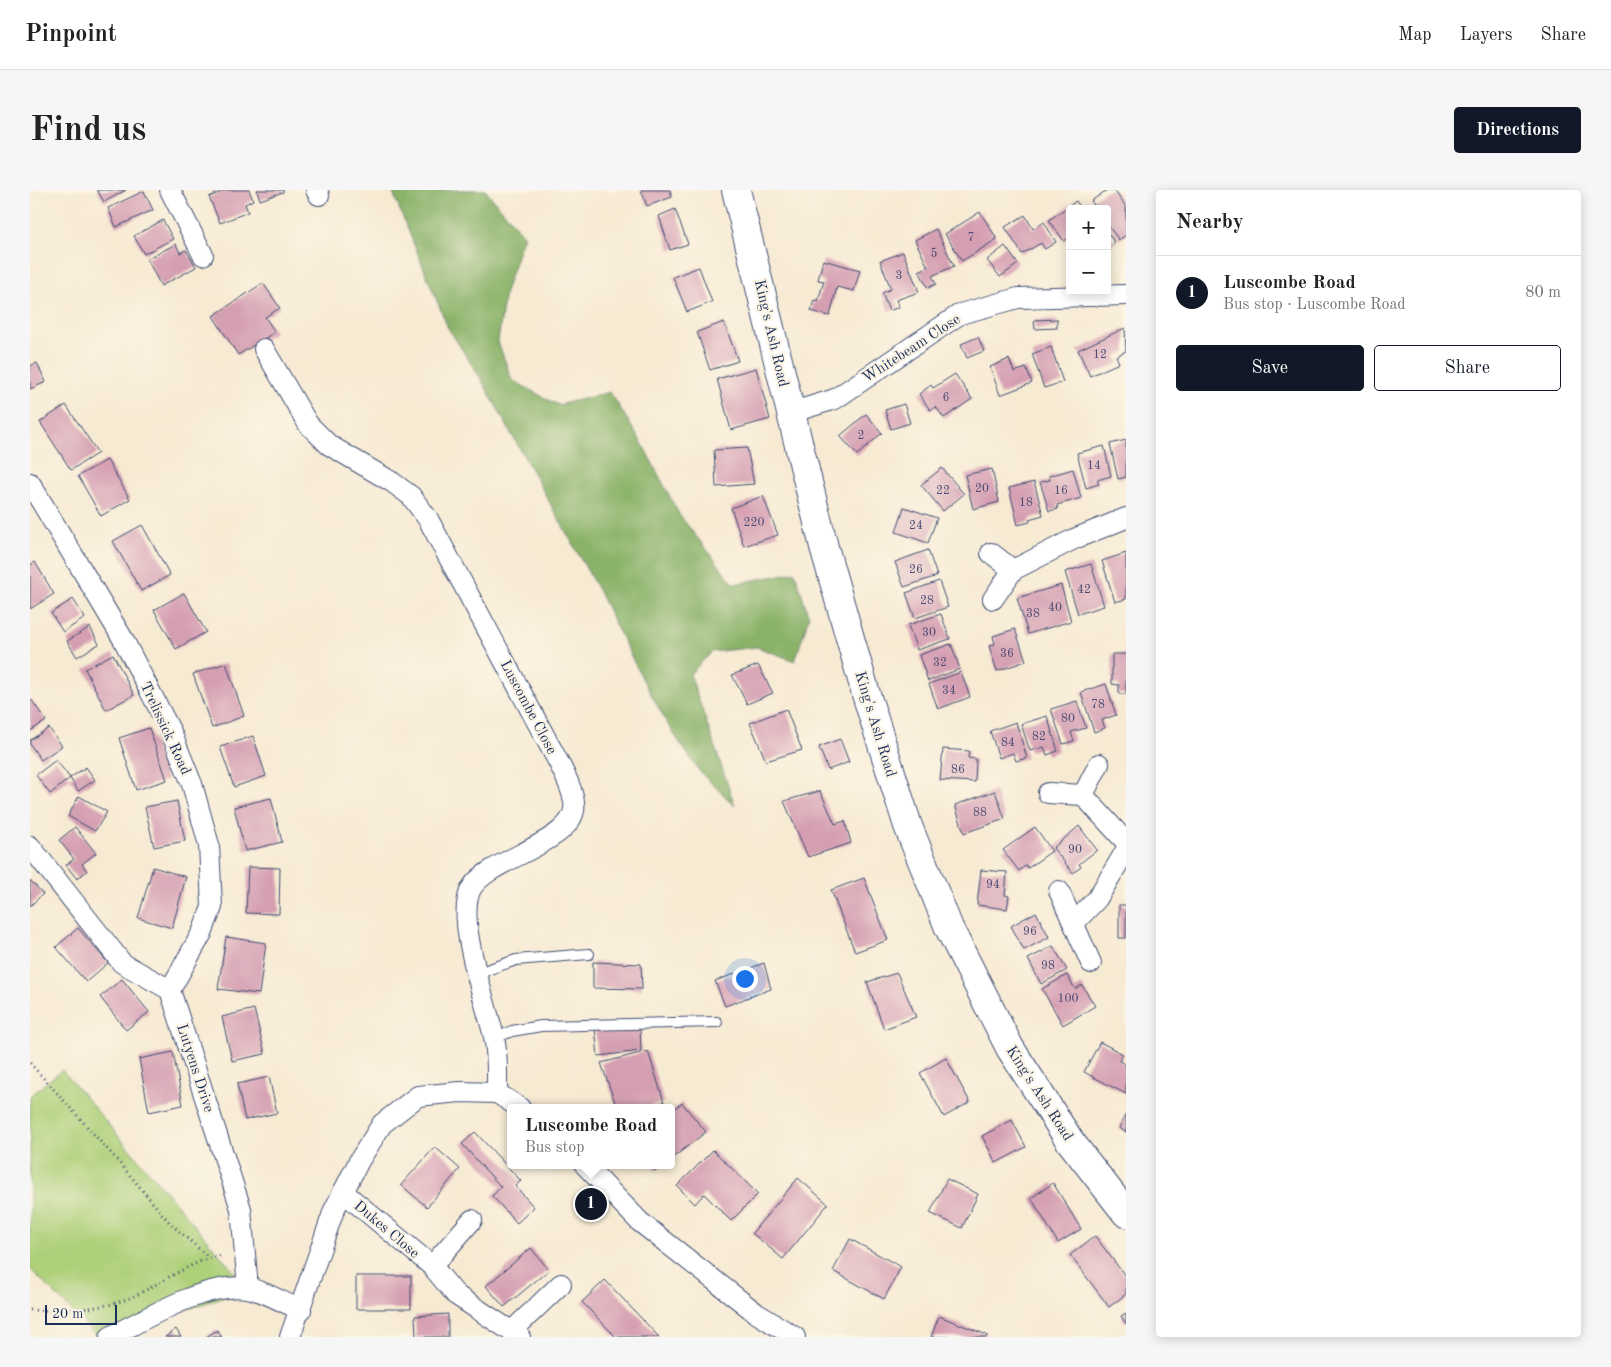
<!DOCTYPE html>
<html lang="en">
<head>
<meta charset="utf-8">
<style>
  body { margin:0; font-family:"Old Standard TT",serif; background:#f6f6f6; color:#222 }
  .controls { position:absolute; right:15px; top:15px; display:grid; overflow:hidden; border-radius:5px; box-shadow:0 2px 12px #0003 }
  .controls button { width:45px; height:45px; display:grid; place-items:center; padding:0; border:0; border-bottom:1px solid #e0e0e0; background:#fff; color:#222; font:25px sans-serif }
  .scale { position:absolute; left:15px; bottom:12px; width:72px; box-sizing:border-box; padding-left:5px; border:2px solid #1b2f5e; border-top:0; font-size:14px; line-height:18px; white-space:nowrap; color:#1b2f5e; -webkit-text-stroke:4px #fcf5e5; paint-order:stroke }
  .you { position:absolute; left:714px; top:788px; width:18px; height:18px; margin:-12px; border:4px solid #fff; border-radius:50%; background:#1a73e8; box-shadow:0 0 0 8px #1a73e833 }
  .badge { display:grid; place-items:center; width:32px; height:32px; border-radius:50%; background:#111827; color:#fff; font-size:16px; font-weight:700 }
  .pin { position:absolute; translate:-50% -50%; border:2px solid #fff; box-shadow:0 1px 5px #0006 }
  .popup { position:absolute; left:477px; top:914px; width:168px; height:65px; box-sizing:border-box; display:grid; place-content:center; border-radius:5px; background:#fff; filter:drop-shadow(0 1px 4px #0005); font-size:16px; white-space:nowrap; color:#767676 }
  .popup b { font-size:19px; color:#222 }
  .popup::after { content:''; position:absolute; left:50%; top:100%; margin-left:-10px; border:10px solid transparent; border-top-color:#fff }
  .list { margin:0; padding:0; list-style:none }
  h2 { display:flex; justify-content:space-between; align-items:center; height:65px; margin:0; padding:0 20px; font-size:21px }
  h2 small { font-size:16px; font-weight:400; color:#767676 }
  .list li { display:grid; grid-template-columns:32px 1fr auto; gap:15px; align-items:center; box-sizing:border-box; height:75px; padding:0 20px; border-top:1px solid #e0e0e0 }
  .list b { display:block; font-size:19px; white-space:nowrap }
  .list p { margin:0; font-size:16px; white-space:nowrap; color:#767676 }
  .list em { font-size:16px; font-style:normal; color:#767676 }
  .actions { display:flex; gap:10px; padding:15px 20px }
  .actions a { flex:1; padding:11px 0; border:1px solid #111827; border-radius:5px; text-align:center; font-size:18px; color:#111827 }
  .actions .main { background:#111827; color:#fff }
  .map { position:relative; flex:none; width:1096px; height:1147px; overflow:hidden; border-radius:5px }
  header { display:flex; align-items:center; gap:30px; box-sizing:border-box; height:70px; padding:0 25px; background:#fff; border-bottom:1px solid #e0e0e0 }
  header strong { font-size:24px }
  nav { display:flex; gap:28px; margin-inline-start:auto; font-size:18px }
  .intro { display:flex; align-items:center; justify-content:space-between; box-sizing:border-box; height:120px; padding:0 30px }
  h1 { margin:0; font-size:35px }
  .button { padding:12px 22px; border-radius:5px; background:#111827; color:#fff; font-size:18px; font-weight:700 }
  main { display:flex; gap:30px; padding:0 30px }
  aside { flex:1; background:#fff; border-radius:5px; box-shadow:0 2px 12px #0003 }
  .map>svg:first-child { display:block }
  .green { fill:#add079; stroke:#64806c }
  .forest { fill:#8ab269; stroke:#527064 }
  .building { fill:#d59fb2 }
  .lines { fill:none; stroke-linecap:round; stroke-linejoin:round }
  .lane-casing { stroke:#3c4b70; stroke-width:12 }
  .street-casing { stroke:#3c4b70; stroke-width:22 }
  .highway-casing { stroke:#3c4b70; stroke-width:30 }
  .path { stroke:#3c4b70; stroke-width:3; stroke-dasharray:1 4; stroke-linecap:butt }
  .lane { stroke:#fff; stroke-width:10 }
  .street { stroke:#fff; stroke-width:20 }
  .highway { stroke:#fff; stroke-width:28 }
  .labels { text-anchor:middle; stroke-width:4.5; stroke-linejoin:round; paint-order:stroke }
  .number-label { font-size:12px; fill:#4a4b73 }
  .street-label { font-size:15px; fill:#1b2f5e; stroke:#fcf5e5 }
</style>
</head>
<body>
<header>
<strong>Pinpoint</strong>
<nav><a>Map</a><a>Layers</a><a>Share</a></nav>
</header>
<div class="intro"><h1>Find us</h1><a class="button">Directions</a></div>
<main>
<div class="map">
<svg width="1096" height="1147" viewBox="0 0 1096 1147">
  <rect width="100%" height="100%" fill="#fcf5e5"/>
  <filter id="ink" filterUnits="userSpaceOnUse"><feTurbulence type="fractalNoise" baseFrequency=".02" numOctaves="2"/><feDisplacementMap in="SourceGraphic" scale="10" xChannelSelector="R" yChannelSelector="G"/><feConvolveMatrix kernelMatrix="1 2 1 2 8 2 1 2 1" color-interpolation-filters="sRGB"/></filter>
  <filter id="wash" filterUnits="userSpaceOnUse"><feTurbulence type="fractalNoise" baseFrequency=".0096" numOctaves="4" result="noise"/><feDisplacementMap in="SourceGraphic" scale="20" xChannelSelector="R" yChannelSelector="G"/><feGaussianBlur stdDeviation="1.12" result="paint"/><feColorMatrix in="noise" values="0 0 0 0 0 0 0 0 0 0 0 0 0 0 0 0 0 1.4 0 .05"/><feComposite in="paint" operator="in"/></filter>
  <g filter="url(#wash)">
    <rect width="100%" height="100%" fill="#f7ead3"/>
    <path class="green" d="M32,880L218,1098L80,1147H68L0,1079V906Z"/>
    <path class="forest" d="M369,0H455L494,45L475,102L468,152L482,190L528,215L580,202L613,255L650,326L704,394L765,382L779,427L765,471L727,457L682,462L660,484L705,616L670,582L641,540L613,490L567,398L451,189L418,138L363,3Z"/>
    <g id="blocks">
      <g class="building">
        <path d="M67,0H96L74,12Z"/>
        <path d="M196,0H219L223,10L215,14L218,22L190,33L179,7Z"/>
        <path d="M227,0H253V2L230,10Z"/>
        <path d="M611,0H640L642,7L617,16Z"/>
        <path d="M1077,0H1084L1096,17V45L1089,50L1077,34V19H1067L1061,11Z"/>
        <path d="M114,1L123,20L86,37L78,18Z"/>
        <path d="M1046,11L1052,19H1040V47L1034,51L1019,30Z"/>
        <path d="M645,19L658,54L640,60L629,26Z"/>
        <path d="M950,22L967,49L932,71L915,44Z"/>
        <path d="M995,25L1003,39L1014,32L1026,52L1015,59L1011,53L992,64L975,37Z"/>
        <path d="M133,30L143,49L114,64L104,46Z"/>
        <path d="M906,39L924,76L902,86L906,94L898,98L889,81L898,77L885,50Z"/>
        <path d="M1077,42L1085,53L1077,58Z"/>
        <path d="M146,54L150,63L156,60L166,77L131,96L117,69Z"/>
        <path d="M975,56L988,74L970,87L957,70Z"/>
        <path d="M873,62L889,102L866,110L869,117L859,121L852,103L861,99L850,71Z"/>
        <path d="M793,70L830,80L824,101L807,97L800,126L781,121L784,110L788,111L794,91L788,90Z"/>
        <path d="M669,77L682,112L657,122L643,87Z"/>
        <path d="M233,93L250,118L235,127L245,142L208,165L183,126Z"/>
        <path d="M1027,129V138L1005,139L1004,130Z"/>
        <path d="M694,132L708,171L680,180L667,142Z"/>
        <path d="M1095,138L1096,161L1086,166L1089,173L1060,186L1048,160Z"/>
        <path d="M948,147L954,161L937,168L931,154Z"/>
        <path d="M1021,157L1033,192L1014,198L1002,164Z"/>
        <path d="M979,169L984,182L996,178L1002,193L970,205L960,177Z"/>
        <path d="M7,173L16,192L0,199V176Z"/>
        <path d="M726,178L740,229L701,240L687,189Z"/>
        <path d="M925,184L942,209L914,228L906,217L900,220L889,204L901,195L903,198Z"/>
        <path d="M874,214L880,233L861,239L855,220Z"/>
        <path d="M36,215L68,263L41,280L10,232Z"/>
        <path d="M836,224L852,243L827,265L810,246Z"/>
        <path d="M1096,250V287L1088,289L1080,254Z"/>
        <path d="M1074,256L1081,286L1067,290L1069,294L1056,298L1047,263Z"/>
        <path d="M717,258L724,294L686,297L684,260Z"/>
        <path d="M77,270L100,309L71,326L48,286Z"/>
        <path d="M912,278L934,304L913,321L891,295Z"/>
        <path d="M962,279L969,312L943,319L935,285Z"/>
        <path d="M1043,279L1051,308L1027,315L1028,319L1019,321L1010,292L1020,290L1019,286Z"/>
        <path d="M1004,292L1013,325L999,329L1000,332L988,335L979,298Z"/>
        <path d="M733,306L748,345L714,356L701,318Z"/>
        <path d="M874,317L907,328L898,353L866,342Z"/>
        <path d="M112,335L140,385L111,401L83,351Z"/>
        <path d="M898,360L907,386L874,397L865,372Z"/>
        <path d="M1096,363V409L1085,412L1072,371Z"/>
        <path d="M5,372L24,404L0,419V375Z"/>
        <path d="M1061,374L1074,416L1048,424L1035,382Z"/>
        <path d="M909,391L918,417L885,428L876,403Z"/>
        <path d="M1031,395L1041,431L998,444L987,408Z"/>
        <path d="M154,403L176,442L146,459L124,420Z"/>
        <path d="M43,409L55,428L33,442L21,423Z"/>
        <path d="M911,424L920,449L887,460L878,435Z"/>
        <path d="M60,437L69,454L47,467L37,451Z"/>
        <path d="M985,439L996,471L967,481L959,456L965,454L963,446Z"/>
        <path d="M921,454L930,479L898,491L889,465Z"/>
        <path d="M83,464L104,505L76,520L55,479Z"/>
        <path d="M1082,464H1096V504H1089V495L1082,494Z"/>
        <path d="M196,473L214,526L182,538L163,484Z"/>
        <path d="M728,475L743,503L717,514L702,485Z"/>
        <path d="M931,482L940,507L908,519L899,494Z"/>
        <path d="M1076,494L1086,525L1072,530L1075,538L1064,542L1051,502Z"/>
        <path d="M1,509L16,531L0,541V510Z"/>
        <path d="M1047,511L1056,538L1041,542L1044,551L1033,554L1021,519Z"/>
        <path d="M756,519L772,560L736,571L720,533Z"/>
        <path d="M1017,526L1028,561L1017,565L1014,557L1000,561L991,534Z"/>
        <path d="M986,532L997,568L986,571L983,563L969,568L960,541Z"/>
        <path d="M19,538L32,556L11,570L0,554V550Z"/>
        <path d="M119,538L137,590L106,600L89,548Z"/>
        <path d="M223,546L236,586L204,597L190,557Z"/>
        <path d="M810,549L819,572L798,580L789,557Z"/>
        <path d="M913,559L939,561L938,568L946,569L945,592L910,590Z"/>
        <path d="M26,570L40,588L20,604L6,585Z"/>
        <path d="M56,577L65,590L48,601L40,588Z"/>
        <path d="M790,601L805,634L815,631L821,653L778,667L754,611Z"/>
        <path d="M965,601L975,629L934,643L925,615Z"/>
        <path d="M49,606L77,622L65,641L38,626Z"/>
        <path d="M241,608L252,652L215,661L204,617Z"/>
        <path d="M147,611L155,651L124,657L115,617Z"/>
        <path d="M1049,636L1067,660L1049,674L1051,677L1043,683L1023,658Z"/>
        <path d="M45,637L66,663L52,674L57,681L47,689L36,675L44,669L29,650Z"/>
        <path d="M1005,637L1022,661L998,678L996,675L989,681L973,660Z"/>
        <path d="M123,677L156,687L142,738L108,728Z"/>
        <path d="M218,677L250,678L249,724L216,723Z"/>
        <path d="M951,680L977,682L975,705L979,706L977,719L947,715Z"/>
        <path d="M834,688L858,750L825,762L801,700Z"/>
        <path d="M0,690L13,704L0,716Z"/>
        <rect x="1089" y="715" width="7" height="33"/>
        <path d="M1006,722L1019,747L994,760L981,736Z"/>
        <path d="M48,738L78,773L56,792L26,757Z"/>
        <path d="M196,747L236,753L229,804L188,799Z"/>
        <path d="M1023,756L1037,780L1011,794L998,769Z"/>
        <path d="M563,772L611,774L612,799L563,798Z"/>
        <path d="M734,773L741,799L695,816L685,791Z"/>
        <path d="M867,783L886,827L854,839L837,792Z"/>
        <path d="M1037,785L1045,799L1052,795L1065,816L1033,835L1012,799Z"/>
        <path d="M92,789L119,822L96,840L70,807Z"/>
        <path d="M224,819L235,864L202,871L192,827Z"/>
        <path d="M610,835L611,861L568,866L565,839Z"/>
        <path d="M1070,852L1093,864L1089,871L1096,874V904L1054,882Z"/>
        <path d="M618,861L634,912L611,918H587L571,873Z"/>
        <path d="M143,862L153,915L119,922L109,869Z"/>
        <path d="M916,868L940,912L914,927L890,883Z"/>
        <path d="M239,887L247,923L215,930L207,894Z"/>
        <path d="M652,913L676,942L641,969V921Z"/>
        <path d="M1096,924V942L1089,938Z"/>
        <path d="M982,930L996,957L966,973L952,946Z"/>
        <path d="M445,942L491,991L485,996L504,1017L487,1033L462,1006L471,997L432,954Z"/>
        <path d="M405,957L430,979L397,1017L371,995Z"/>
        <path d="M683,960L728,1004L701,1031L674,1004L665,1014L647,996Z"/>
        <path d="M621,975H633L625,981Z"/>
        <path d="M768,988L798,1014L753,1069L722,1043Z"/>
        <path d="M917,989L948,1004L932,1038L900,1023Z"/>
        <path d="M1023,993L1051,1039L1028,1053L1001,1008Z"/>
        <path d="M1065,1046L1096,1087V1104L1079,1117L1040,1065Z"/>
        <path d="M820,1049L871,1077L854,1109L803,1081Z"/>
        <path d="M501,1058L519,1080L474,1117L456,1096Z"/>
        <rect x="326" y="1086" width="55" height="33"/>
        <path d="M575,1090L629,1147H586L552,1112Z"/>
        <path d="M1096,1123V1134L1091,1126Z"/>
        <path d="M418,1124V1147H386L385,1126Z"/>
        <path d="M909,1126L957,1145V1147H901Z"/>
        <path d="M146,1139L151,1147H135Z"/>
        <path d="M187,1140L192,1147H176Z"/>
      </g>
    </g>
  </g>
  <g filter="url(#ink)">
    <use href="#blocks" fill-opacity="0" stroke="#3c4b70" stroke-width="1"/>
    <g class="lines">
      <defs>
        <g id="lane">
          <path d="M448,783L486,770L559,764"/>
          <path d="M464,848L482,841L511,836L687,832"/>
        </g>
        <g id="street">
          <path d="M140,0L173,65"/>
          <path d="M286,0L289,5"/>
          <path d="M234,159L278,234L299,255L362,292L381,306L398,329L529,573C535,585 542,598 544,612C551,652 457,668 441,699C425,730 456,812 464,847C468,865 467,885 467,903"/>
          <path d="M760,223L805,209L930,124L988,108L1096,105"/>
          <path d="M0,293L93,449L141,542L162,594L179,655L182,717L172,743L140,800"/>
          <path d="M961,363L983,380"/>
          <path d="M963,409L983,380L1044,349L1096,328"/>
          <path d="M1018,603L1053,605L1096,652"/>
          <path d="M1053,605L1069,574"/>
          <path d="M0,656L92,773L140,800L211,1019L218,1098"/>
          <path d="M1029,701L1061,773"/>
          <path d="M1044,733L1067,709L1096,660"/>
          <path d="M467,903L490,918"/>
          <path d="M555,975L610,1032L726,1123L765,1147"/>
          <path d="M313,1002L402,1076L426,1105L490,1147"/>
          <path d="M402,1076L442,1030"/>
          <path d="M482,1141L531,1094"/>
          <path d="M80,1147C117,1128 176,1092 217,1098C232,1100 256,1114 271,1120"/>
          <path d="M260,1147L304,1020L329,971L352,934L388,906L430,902L467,903"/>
        </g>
        <path id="highway" d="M706,0L794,357L836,504L878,636L919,738L980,858L1040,951L1096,1023"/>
      </defs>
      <use href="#lane" class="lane-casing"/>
      <use href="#street" class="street-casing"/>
      <use href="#highway" class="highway-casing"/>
      <g class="path">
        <path d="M0,873L87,970L139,1032L178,1067"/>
        <path d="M0,1120C31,1121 74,1120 102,1107C132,1093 160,1071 193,1065"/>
      </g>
      <use href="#lane" class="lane"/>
      <use href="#street" class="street"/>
      <use href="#highway" class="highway"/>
    </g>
  </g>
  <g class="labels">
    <g class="number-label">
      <text x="941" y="51">7</text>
      <text x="904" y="67">5</text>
      <text x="869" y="89">3</text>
      <text x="1070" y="168">12</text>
      <text x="916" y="211">6</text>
      <text x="831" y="249">2</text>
      <text x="1064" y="279">14</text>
      <text x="952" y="302">20</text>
      <text x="913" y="304">22</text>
      <text x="1031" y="304">16</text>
      <text x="996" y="316">18</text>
      <text x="724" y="336">220</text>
      <text x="886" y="339">24</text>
      <text x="886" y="383">26</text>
      <text x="1054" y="403">42</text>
      <text x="897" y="414">28</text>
      <text x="1025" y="421">40</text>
      <text x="1003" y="427">38</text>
      <text x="899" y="446">30</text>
      <text x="977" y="467">36</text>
      <text x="910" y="476">32</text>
      <text x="919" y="504">34</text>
      <text x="1068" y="518">78</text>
      <text x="1038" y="532">80</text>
      <text x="1009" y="550">82</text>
      <text x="978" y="556">84</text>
      <text x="928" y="583">86</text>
      <text x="950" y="626">88</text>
      <text x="1045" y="663">90</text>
      <text x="963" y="698">94</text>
      <text x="1000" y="745">96</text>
      <text x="1018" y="779">98</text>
      <text x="1038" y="812">100</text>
    </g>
    <g class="street-label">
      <text transform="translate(742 143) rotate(77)" y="5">King's Ash Road</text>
      <text transform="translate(881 158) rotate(-33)" y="5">Whitebeam Close</text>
      <text transform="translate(499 517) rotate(62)" y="5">Luscombe Close</text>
      <text transform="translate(846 534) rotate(73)" y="5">King's Ash Road</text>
      <text transform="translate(136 538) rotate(65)" y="5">Trelissick Road</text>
      <text transform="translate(166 878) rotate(72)" y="5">Lutyens Drive</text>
      <text transform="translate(1010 903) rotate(57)" y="5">King's Ash Road</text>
      <text transform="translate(357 1039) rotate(40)" y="5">Dukes Close</text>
    </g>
  </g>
</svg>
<div class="controls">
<button>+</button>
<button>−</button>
</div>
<div class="scale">20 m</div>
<div class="you"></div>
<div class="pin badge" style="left:561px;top:1014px">1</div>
<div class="popup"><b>Luscombe Road</b>Bus stop</div>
</div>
<aside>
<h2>Nearby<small></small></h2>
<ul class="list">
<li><span class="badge">1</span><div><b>Luscombe Road</b><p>Bus stop · Luscombe Road</p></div><em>80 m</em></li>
</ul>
<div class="actions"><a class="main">Save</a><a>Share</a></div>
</aside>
</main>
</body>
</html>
